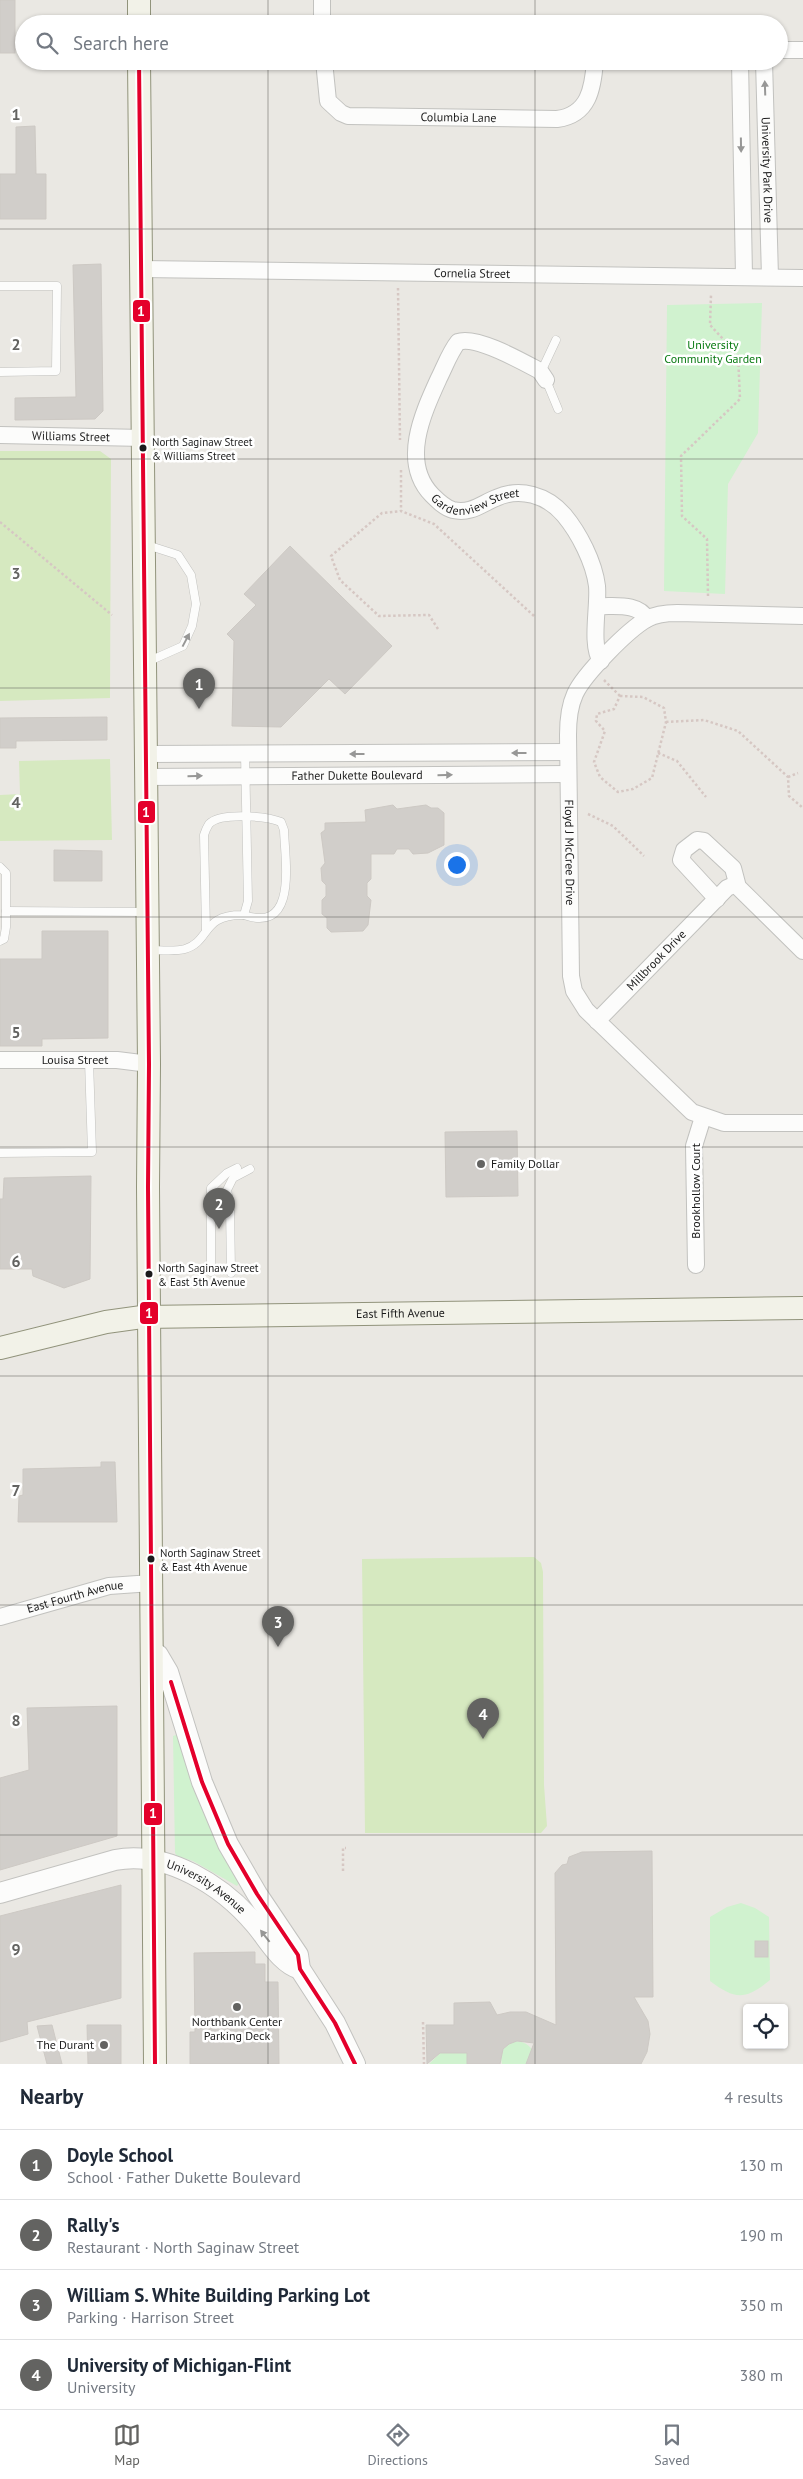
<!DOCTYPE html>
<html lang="en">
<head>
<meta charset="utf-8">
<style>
  body { margin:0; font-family:"PT Sans",sans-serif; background:#f2f2f3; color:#1f2937 }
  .controls { position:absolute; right:15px; bottom:15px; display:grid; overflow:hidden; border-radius:5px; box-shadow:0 1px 4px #0004 }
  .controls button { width:45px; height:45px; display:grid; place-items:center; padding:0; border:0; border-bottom:1px solid #e0e1e3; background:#fff; color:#1f2937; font:25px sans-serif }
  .you { position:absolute; left:456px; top:864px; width:18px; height:18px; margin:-12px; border:4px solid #fff; border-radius:50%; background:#1a73e8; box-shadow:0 0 0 8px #1a73e833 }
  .badge { display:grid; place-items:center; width:32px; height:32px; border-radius:50%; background:#636361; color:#fff; font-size:16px; font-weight:700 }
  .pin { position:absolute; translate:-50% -41px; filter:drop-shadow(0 1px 2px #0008) }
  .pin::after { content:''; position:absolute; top:26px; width:18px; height:15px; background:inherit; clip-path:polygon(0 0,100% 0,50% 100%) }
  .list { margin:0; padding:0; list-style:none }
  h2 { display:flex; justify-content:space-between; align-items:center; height:65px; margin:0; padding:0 20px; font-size:21px }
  h2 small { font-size:16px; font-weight:400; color:#747a83 }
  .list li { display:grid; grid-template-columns:32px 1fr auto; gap:15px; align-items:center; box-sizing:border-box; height:70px; padding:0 20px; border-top:1px solid #e0e1e3 }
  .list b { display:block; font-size:19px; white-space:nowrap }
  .list p { margin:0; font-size:16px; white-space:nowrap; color:#747a83 }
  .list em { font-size:16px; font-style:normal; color:#747a83 }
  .icon { flex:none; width:28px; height:28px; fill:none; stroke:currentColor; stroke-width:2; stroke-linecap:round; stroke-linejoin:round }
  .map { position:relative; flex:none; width:803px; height:2064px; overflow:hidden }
  .search { position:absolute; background:#fff; box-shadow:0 1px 4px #0004; left:15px; right:15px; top:15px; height:55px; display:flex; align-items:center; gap:12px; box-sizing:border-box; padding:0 18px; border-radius:28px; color:#747a83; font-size:19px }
  .sheet { height:345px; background:#fff }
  nav { display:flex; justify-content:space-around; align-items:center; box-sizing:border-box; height:70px; border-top:1px solid #e0e1e3; background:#fff; font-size:14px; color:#747a83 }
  nav a { display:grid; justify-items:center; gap:2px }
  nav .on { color:#636361 }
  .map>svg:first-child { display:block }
  .grass { fill:#d6e9c0 }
  .park { fill:#d0f2cf }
  .building { fill:#d1ceca; stroke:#cdc9c4 }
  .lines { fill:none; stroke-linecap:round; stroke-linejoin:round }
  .service-casing { stroke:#c2c2bf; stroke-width:9 }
  .minor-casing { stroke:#c2c2bf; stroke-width:18 }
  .tertiary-casing { stroke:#c2c2bf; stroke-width:22 }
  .secondary-casing { stroke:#91937b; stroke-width:24 }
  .path { stroke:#d6c7c3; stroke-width:2.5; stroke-dasharray:2.5 2.5; stroke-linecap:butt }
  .service { stroke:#fcfcfb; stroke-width:8 }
  .minor { stroke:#fcfcfb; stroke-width:16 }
  .tertiary { stroke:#fcfcfb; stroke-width:20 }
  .secondary { stroke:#f2f2e8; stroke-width:22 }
  .bus-1-casing { stroke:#fff; stroke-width:8 }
  .bus-1 { stroke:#e4002b; stroke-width:4 }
  .oneway { fill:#979796 }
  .grid { fill:none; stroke:#636361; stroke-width:1; stroke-opacity:0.55 }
  .bus-dot { fill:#1b1b1b; stroke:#fff; stroke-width:2 }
  .poi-dot { fill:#636361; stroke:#fff; stroke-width:2 }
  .labels { text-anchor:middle; stroke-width:5; stroke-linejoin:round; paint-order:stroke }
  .bus-label { font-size:11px; fill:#1b1b1b; stroke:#fff; text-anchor:start }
  .street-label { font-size:12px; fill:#1b1b1b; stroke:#fff }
  .park-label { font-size:12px; fill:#097a12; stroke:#fff }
  .poi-label { font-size:12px; fill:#1b1b1b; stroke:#fff; text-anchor:start }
  .grid-label { font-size:16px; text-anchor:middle; font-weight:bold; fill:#636361; stroke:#fff; stroke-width:5; stroke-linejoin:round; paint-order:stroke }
  .line-badge { stroke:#fff; stroke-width:2 }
  .badge-label { font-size:14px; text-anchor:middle; font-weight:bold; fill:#fff }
</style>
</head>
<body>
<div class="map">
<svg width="803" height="2064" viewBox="0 0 803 2064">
  <rect width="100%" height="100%" fill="#eae8e3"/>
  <g class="grass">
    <path d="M0,451H100L111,459L110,698L0,701Z"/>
    <path d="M110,759L112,840L0,841V795L20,794L19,761Z"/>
    <path d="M534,1557L541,1563L543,1572L544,1785L547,1826L541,1833H365L362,1559Z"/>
  </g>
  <g class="park">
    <path d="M762,303L758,433L728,484L725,594L664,591L667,305Z"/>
    <path d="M176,1735L179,1736L239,1883L237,1886L193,1861L177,1856L175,1853L173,1736Z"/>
    <path d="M741,1903L755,1908L769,1917L770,1980C746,2000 735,2000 710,1981V1917L727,1907Z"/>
    <path d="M514,2041C524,2041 530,2045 534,2053L531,2064H502C499,2053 504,2045 514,2041Z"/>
    <path d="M468,2049L467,2064H429L440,2053H456Z"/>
  </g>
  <g class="building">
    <rect x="0" y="0" width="15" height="53"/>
    <path d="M35,126L36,174H46V219H0V174H16V127Z"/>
    <path d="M101,264L103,411L95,419L15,420V398L76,397L73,265Z"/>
    <path d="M290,546L392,646L345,694L329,679L281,727L232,726L234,641L227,634L256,605L244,594Z"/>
    <path d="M107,717V740L16,741V748H0V718Z"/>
    <path d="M393,805L397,809L426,805L431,808H438L444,813V845L428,853L413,854L409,849H397L394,854H371V879L367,883V896L371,900L368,925L363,931L331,932L327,928V918L322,914V900L326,896V885L322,881L321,868L325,863L321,833L325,830V823L366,822L365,810Z"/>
    <path d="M54,850L102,851V881H54Z"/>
    <path d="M42,931H108V1038L42,1039V1046H0V959H42Z"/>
    <path d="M517,1131L518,1196L446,1197L445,1132Z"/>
    <path d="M91,1176L90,1279L64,1288L33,1276L32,1269H0V1199H3L4,1178Z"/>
    <path d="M101,1462H115L117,1522H18L19,1496L23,1495V1469L101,1467Z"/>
    <path d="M117,1706V1836L0,1870V1778L29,1770L27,1708Z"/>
    <path d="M652,1851L653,1997H634L648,2021L650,2034L647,2052L641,2064H526L534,2043L517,2041L509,2044L503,2049L500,2064H467V2053H440L427,2064L426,2025H454V2003L490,2002L497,2015L510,2012H526L556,2025L555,1873L562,1865L567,1864L569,1857L582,1852Z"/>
    <path d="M121,1885V1998L27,2022L28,2034L0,2042V1916Z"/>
    <rect x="755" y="1941" width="13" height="16"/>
    <path d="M255,1952V1964H265V1982H278L279,2064H190V2032H195L194,1953Z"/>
    <path d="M52,2025L62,2064H47L37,2026Z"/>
    <path d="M87,2025H121V2064H88Z"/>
  </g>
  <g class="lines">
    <defs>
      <g id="service">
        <path d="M0,286H57L56,371L0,372"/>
        <path d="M541,372L556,340"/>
        <path d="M546,380L558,409"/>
        <path d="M147,545L178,555L191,575L196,604L192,626L183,646L147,662"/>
        <path d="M0,867L6,873V927L4,939L0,941"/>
        <path d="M6,911L147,912"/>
        <path d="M206,930L204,835C205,832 207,827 209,824C220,812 267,816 281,822L284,830C285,861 298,934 244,915"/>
        <path d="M149,950C159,950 175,952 185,949C211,941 201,914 244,915L248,901L245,753"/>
        <path d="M0,1153L92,1152L89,1061"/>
        <path d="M211,1272V1188L227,1173L237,1168"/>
        <path d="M231,1273L230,1206L227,1190L233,1178L250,1169"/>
      </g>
      <g id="minor">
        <path d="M322,0V24"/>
        <path d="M779,50H803"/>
        <path id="s1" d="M324,61L328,101L341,113L348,116L557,119C589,115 593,88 595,61"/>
        <path d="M740,61L744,276"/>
        <path id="s2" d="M764,61L770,277"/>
        <path id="s3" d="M141,269L803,278"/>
        <path id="s4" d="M546,380L540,371C523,362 476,335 458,342C450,352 445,366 439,378C423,413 400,462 432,495C438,501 445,508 453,510C471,514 481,504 496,498C520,487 547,495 564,515C579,533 594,562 597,586C599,606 590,645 601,661"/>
        <path id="s5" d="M0,435L144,438"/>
        <path d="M597,606C614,607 638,602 647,619"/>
        <path id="s6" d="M803,616L677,613C667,613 656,614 647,619C628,630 584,674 575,694C569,707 568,721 568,735L571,976L574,991L586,1010L692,1112L724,1123H803"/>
        <path d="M146,754L568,752"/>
        <path id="s7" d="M146,777L568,774"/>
        <path d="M717,899L681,860L684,850L697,840L704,841L733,868L738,887L803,951"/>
        <path id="s8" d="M597,1021L727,888L736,884"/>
        <path id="s9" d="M0,1060H117L149,1064"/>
        <path d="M696,1265L694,1146L703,1117"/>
        <path id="s10" d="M0,1617L109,1586L152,1583"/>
      </g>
      <g id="tertiary">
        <path d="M152,1651L158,1655L168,1672L202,1782L228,1844L257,1894L298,1955L300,1969L335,2023L355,2064"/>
        <path id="s11" d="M0,1893L115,1860C167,1850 223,1886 255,1924C268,1939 280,1963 300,1969"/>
      </g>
      <g id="secondary">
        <path d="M139,0V24"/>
        <path d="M139,61L149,1064L148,1187L155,2064"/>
        <path id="s12" d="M0,1348L106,1322L142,1317L803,1308"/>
      </g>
    </defs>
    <use href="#service" class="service-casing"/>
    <use href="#minor" class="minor-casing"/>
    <use href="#tertiary" class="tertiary-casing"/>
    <use href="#secondary" class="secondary-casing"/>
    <g class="path">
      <path d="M398,288L400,440"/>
      <path d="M401,470V511"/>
      <path d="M0,522L112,615"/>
      <path d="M708,596L707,539L682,516L681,456L740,399L738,355L710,325L711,295"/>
      <path d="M438,629L429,615L379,616L340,580L331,556L382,513L401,511L434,524L534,616"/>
      <path d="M604,680L620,696"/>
      <path d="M620,696L643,697L664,708L666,722L652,778L633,789L618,792L600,777L594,762L605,731L596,721L597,714L614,709Z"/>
      <path d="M666,722L704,720L738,731L788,777L789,796L803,808"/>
      <path d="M658,753L677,761L706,797"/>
      <path d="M788,777L798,773"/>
      <path d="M588,814L613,826L644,856"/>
      <path d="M343,1871V1848H346"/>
      <path d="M423,2022L424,2064"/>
    </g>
    <use href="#service" class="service"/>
    <use href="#minor" class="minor"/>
    <use href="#tertiary" class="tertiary"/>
    <use href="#secondary" class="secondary"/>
    <defs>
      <g id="bus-1">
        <path d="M139,61L149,1064L148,1187L155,2064"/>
        <path d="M171,1682L202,1782L228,1844L257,1894L298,1955L300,1969L335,2023L355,2064"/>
      </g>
    </defs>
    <use href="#bus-1" class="bus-1-casing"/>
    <use href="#bus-1" class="bus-1"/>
  </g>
  <defs><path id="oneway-solid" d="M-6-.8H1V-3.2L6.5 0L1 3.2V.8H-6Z" transform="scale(1.25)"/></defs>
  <g class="oneway">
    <use href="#oneway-solid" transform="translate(765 88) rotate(-92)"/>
    <use href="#oneway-solid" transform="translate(741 145) rotate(89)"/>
    <use href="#oneway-solid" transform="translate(186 640) rotate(-62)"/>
    <use href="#oneway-solid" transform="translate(519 753) rotate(180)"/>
    <use href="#oneway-solid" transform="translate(357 754) rotate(180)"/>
    <use href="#oneway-solid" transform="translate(445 775) rotate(-1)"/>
    <use href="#oneway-solid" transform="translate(195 776) rotate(-1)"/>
    <use href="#oneway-solid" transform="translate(265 1936) rotate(-128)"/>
  </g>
  <path class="grid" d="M268,0V24M535,0V24M268,61V2064M535,61V2064M0,229H803M0,459H803M0,688H803M0,917H803M0,1147H803M0,1376H803M0,1605H803M0,1835H803"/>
  <g class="bus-dot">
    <circle cx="143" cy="448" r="4.5"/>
    <circle cx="149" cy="1274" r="4.5"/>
    <circle cx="151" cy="1559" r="4.5"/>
  </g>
  <g class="poi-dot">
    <circle cx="481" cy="1164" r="5"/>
    <circle cx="237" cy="2007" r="5"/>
    <circle cx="104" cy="2045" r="5"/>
  </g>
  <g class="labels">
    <g class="bus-label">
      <text x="152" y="446">North Saginaw Street<tspan x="152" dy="14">&amp; Williams Street</tspan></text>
      <text x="158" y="1272">North Saginaw Street<tspan x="158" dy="14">&amp; East 5th Avenue</tspan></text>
      <text x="160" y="1557">North Saginaw Street<tspan x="160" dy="14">&amp; East 4th Avenue</tspan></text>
    </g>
    <g class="street-label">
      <text dy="4" stroke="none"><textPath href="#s1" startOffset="176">Columbia Lane</textPath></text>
      <text dy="4" stroke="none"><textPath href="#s2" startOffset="109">University Park Drive</textPath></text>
      <text dy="4" stroke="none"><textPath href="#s3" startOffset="331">Cornelia Street</textPath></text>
      <text dy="4" stroke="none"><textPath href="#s5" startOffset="71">Williams Street</textPath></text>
      <text dy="4" stroke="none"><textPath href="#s4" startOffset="314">Gardenview Street</textPath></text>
      <text dy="4" stroke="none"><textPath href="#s7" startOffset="211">Father Dukette Boulevard</textPath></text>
      <text dy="4" stroke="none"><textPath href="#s6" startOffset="421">Floyd J McCree Drive</textPath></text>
      <text dy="4" stroke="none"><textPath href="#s8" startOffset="85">Millbrook Drive</textPath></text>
      <text dy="4" stroke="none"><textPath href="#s9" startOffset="75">Louisa Street</textPath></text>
      <text transform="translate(696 1191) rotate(-90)" y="4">Brookhollow Court</text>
      <text dy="4" stroke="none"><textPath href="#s12" startOffset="404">East Fifth Avenue</textPath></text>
      <text dy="4" stroke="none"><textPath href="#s10" startOffset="78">East Fourth Avenue</textPath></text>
      <text dy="4" stroke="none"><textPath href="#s11" startOffset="218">University Avenue</textPath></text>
    </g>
    <g class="park-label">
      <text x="713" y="349">University<tspan x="713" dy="14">Community Garden</tspan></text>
    </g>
    <g class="poi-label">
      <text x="491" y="1168">Family Dollar</text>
      <text x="237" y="2026" text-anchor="middle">Northbank Center<tspan x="237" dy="14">Parking Deck</tspan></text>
      <text x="94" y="2049" text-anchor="end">The Durant</text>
    </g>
  </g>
  <g class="grid-label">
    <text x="16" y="120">1</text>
    <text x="16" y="350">2</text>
    <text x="16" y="579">3</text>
    <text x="16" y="808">4</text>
    <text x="16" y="1038">5</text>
    <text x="16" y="1267">6</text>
    <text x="16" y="1496">7</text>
    <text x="16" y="1726">8</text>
    <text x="16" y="1955">9</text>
  </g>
  <g class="line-badge">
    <rect x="132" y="299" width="19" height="24" rx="5" fill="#e4002b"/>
    <rect x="137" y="800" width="19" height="24" rx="5" fill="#e4002b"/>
    <rect x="139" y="1301" width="20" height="24" rx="5" fill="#e4002b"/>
    <rect x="143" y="1802" width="20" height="24" rx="5" fill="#e4002b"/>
  </g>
  <g class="badge-label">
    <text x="141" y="316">1</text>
    <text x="146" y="817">1</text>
    <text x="149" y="1318">1</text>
    <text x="153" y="1818">1</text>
  </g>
</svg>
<div class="controls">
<button><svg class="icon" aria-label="locate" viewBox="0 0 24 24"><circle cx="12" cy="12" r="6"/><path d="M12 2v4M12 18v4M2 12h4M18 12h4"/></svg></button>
</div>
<div class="you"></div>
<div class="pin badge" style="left:199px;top:709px">1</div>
<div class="pin badge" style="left:219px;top:1229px">2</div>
<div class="pin badge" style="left:278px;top:1647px">3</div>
<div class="pin badge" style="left:483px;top:1739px">4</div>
<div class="search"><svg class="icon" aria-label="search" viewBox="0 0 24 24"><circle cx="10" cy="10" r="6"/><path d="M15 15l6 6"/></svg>Search here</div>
</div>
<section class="sheet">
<h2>Nearby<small>4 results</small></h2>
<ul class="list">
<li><span class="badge">1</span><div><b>Doyle School</b><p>School · Father Dukette Boulevard</p></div><em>130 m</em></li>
<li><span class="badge">2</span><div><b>Rally's</b><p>Restaurant · North Saginaw Street</p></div><em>190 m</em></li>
<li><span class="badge">3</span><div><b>William S. White Building Parking Lot</b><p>Parking · Harrison Street</p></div><em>350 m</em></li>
<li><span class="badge">4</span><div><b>University of Michigan-Flint</b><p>University</p></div><em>380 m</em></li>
</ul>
</section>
<nav>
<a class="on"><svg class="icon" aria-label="map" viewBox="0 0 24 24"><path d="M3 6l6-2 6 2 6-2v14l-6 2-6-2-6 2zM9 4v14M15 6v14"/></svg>Map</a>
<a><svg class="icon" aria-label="directions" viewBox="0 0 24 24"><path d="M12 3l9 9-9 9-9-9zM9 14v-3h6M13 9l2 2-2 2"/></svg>Directions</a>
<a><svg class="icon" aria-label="saved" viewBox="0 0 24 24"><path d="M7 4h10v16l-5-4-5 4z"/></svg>Saved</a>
</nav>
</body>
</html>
